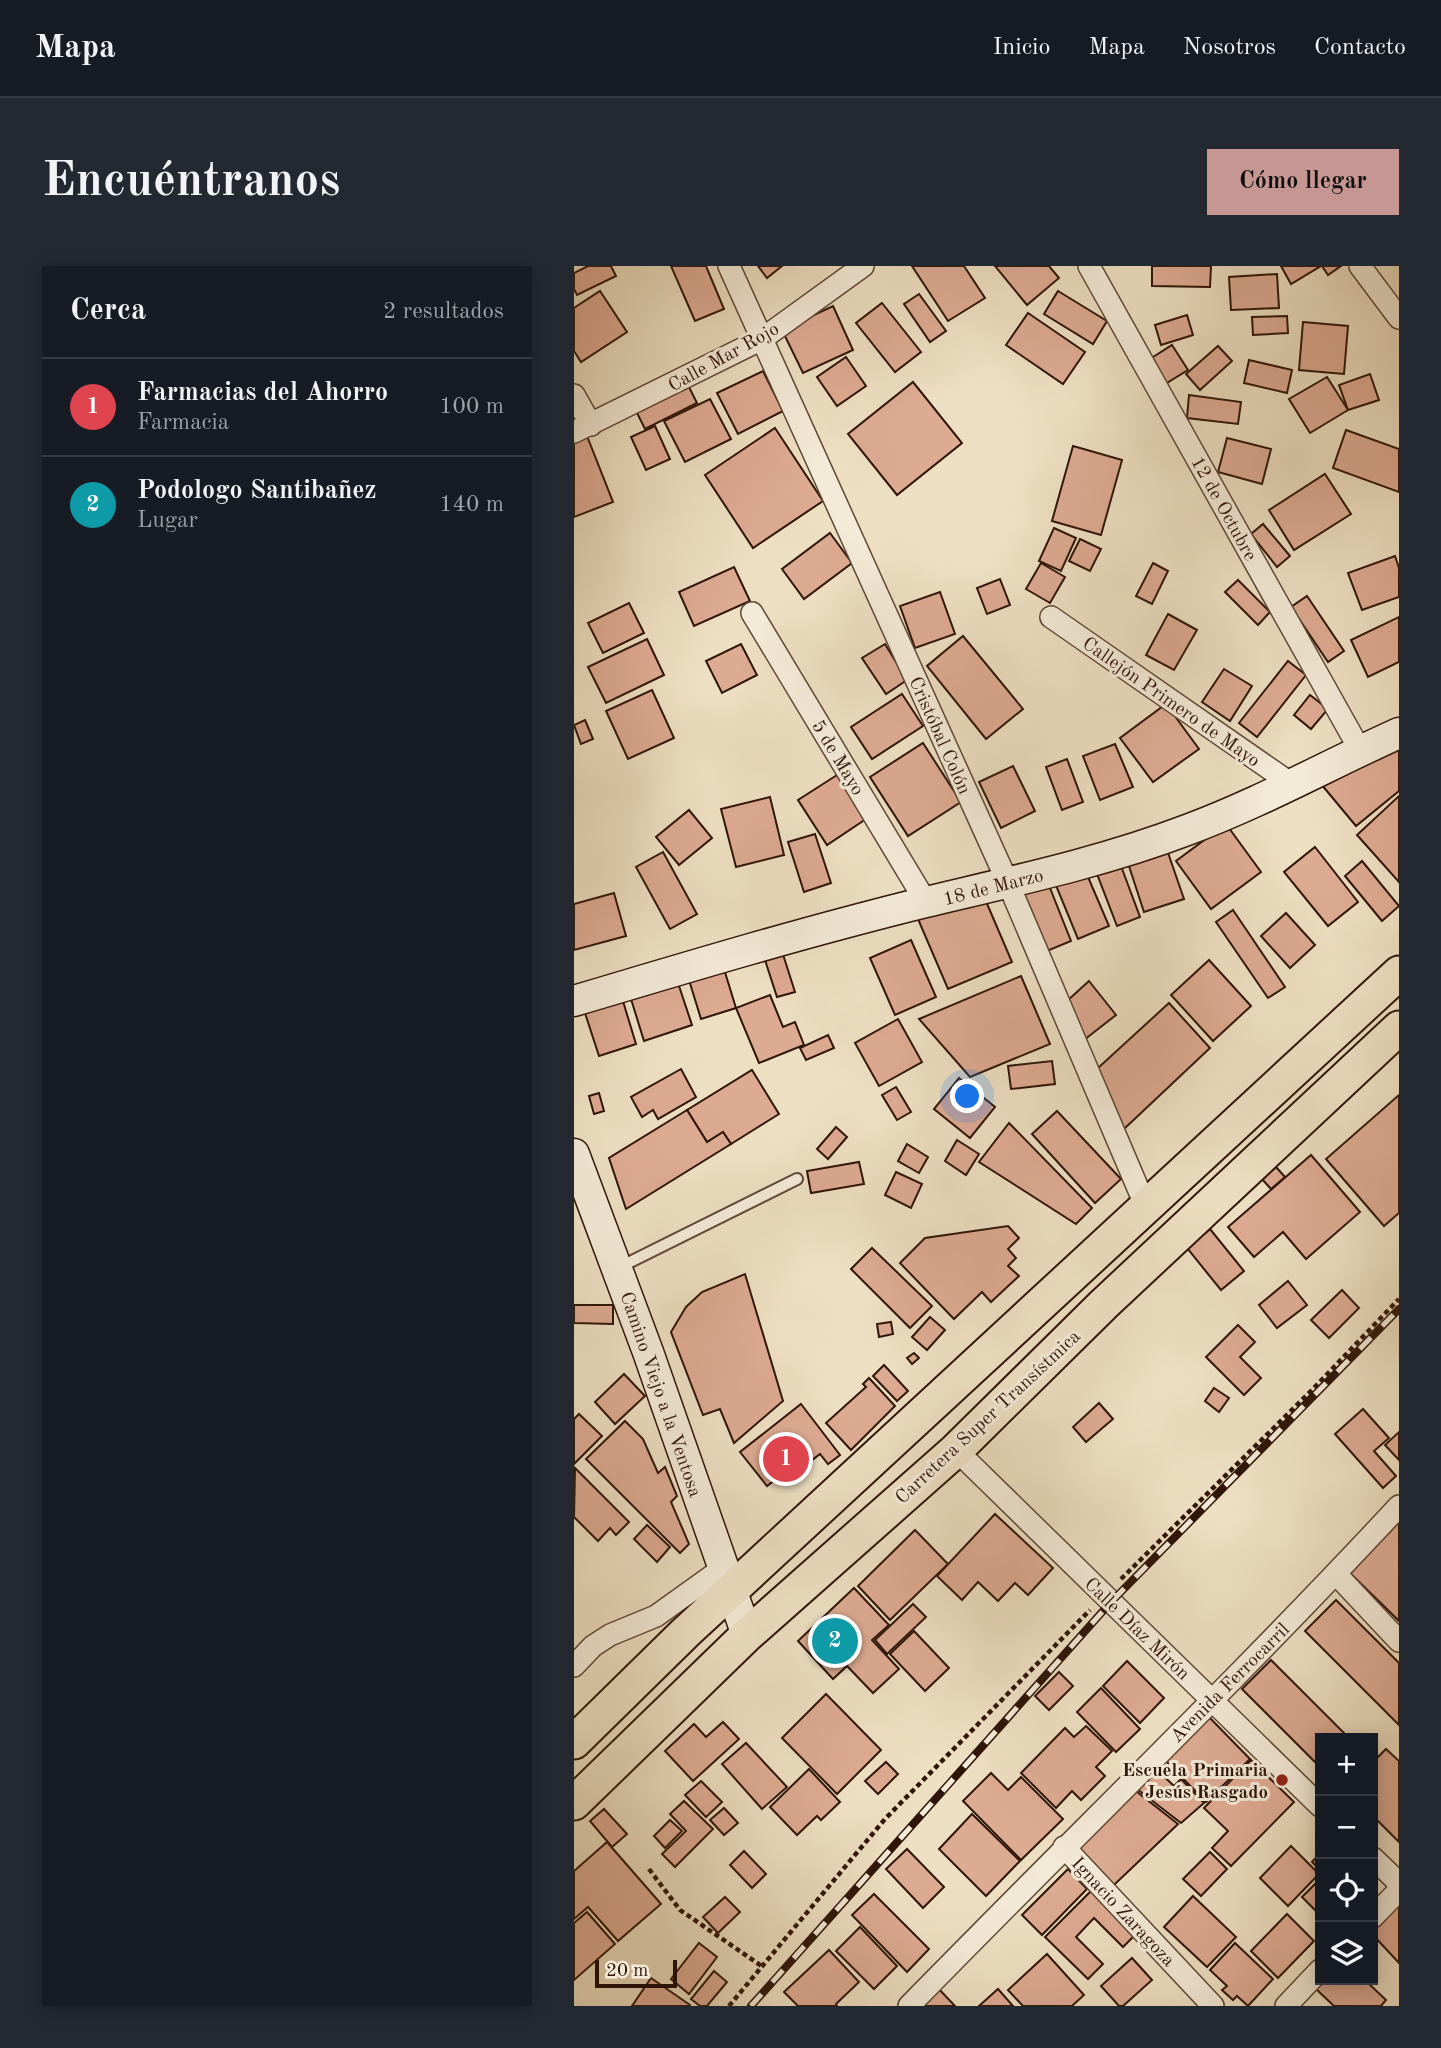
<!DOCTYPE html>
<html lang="es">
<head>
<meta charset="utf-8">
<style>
  body { margin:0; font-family:"Old Standard TT",serif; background:#242831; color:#f1f3f6 }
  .controls { position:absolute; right:21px; bottom:21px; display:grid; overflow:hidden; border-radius:0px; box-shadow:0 4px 18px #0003 }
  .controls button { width:63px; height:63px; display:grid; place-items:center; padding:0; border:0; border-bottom:2px solid #363941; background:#171b24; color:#f1f3f6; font:35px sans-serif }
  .scale { position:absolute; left:21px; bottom:18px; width:82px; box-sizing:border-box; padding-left:7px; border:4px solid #2f1508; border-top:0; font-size:19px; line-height:24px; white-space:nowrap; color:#2f1508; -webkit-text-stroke:5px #f3ead7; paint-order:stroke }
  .you { position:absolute; left:394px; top:831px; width:24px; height:24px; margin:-18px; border:5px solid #fff; border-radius:50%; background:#1a73e8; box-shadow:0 0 0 10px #1a73e833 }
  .badge { display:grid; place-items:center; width:46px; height:46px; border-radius:50%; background:#c59692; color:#fff; font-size:23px; font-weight:700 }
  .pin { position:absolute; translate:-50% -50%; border:4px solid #fff; box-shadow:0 2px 7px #0006 }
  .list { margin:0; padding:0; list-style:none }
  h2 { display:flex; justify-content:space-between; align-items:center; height:91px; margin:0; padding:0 28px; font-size:30px }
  h2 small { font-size:23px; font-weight:400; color:#9ea1a6 }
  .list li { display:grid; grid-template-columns:46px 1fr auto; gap:21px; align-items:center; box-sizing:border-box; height:98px; padding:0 28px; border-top:2px solid #363941 }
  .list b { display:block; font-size:26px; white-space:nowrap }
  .list p { margin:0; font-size:23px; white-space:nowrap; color:#9ea1a6 }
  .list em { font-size:23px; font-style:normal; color:#9ea1a6 }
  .icon { flex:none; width:38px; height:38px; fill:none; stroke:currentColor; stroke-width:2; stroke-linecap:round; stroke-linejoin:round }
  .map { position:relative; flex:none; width:825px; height:1740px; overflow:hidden; border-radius:0px }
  header { display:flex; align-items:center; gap:42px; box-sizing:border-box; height:98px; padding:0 35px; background:#171b24; border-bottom:2px solid #363941 }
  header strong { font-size:33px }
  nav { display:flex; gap:38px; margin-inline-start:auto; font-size:24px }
  .intro { display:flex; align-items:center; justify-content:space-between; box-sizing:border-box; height:168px; padding:0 42px }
  h1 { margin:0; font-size:49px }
  .button { padding:18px 32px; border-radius:0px; background:#c59692; color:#111; font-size:24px; font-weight:700 }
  main { display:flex; gap:42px; padding:0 42px }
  aside { flex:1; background:#171b24; border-radius:0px; box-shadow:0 4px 18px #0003 }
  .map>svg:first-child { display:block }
  .building { fill:#ddaa92; stroke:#2f1508; stroke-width:2 }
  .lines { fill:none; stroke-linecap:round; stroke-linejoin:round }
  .lane-casing { stroke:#5e4836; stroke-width:14 }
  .street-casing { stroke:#5e4836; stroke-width:24 }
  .secondary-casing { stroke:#2f1508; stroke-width:33 }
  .primary-casing { stroke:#2f1508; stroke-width:37 }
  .path { stroke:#2f1508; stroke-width:4.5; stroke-dasharray:5 3.5; stroke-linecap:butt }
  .lane { stroke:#f3ead7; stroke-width:10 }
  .street { stroke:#f3ead7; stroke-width:21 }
  .secondary { stroke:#f3ead7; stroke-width:30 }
  .primary { stroke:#eddfc2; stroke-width:33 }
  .rail-casing { stroke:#2f1508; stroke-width:8 }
  .rail { stroke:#f3ead7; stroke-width:5; stroke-dasharray:16; stroke-linecap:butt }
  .poi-dot { fill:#8f2418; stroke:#f3ead7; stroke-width:2.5 }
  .labels { text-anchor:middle; stroke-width:6; stroke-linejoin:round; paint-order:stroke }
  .street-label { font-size:19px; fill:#2f1508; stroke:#f3ead7 }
  .poi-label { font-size:19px; font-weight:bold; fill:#2f1508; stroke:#f3ead7; text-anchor:end }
</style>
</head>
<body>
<header>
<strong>Mapa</strong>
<nav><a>Inicio</a><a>Mapa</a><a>Nosotros</a><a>Contacto</a></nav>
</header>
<div class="intro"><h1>Encuéntranos</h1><a class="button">Cómo llegar</a></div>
<main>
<aside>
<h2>Cerca<small>2 resultados</small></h2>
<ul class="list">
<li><span class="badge" style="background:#e0444e">1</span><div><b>Farmacias del Ahorro</b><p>Farmacia</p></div><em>100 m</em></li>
<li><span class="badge" style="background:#0f9aa8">2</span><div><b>Podologo Santibañez</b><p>Lugar</p></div><em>140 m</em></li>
</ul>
</aside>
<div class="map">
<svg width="825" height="1740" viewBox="0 0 825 1740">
  <rect width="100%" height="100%" fill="#eddfc2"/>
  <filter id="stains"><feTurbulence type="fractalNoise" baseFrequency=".00286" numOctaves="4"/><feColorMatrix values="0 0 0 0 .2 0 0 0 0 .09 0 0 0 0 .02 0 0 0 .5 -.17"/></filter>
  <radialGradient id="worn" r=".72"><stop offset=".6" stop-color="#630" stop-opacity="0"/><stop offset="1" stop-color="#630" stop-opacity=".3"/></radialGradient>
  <g class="building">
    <path d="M14,0H37L42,10L3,29L0,23V7Z"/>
    <path d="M97,0H132L150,43L121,55Z"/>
    <path d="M184,0H208L193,12Z"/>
    <path d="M338,0H390L411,32L374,55Z"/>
    <path d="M421,0H475L485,12L453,39Z"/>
    <path d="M578,0H637L636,21L578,20Z"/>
    <path d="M707,0H747L717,18Z"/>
    <path d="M748,0H767L754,9Z"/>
    <path d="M703,8L705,42L657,44L655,11Z"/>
    <path d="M26,25L53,66L7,96L0,85V42Z"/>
    <path d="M484,25L533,55L519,78L470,48Z"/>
    <path d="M345,28L372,65L356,76L330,38Z"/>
    <path d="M308,37L347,86L321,106L282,57Z"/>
    <path d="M259,40L279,84L229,107L208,64Z"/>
    <path d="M454,47L511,86L489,118L432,79Z"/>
    <path d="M613,49L619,69L587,79L581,59Z"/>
    <path d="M713,50L714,67L679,69L678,51Z"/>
    <path d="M729,56L774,60L770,108L725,104Z"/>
    <path d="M598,79L614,104L591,118L576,93Z"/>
    <path d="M644,80L658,95L626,124L612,108Z"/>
    <path d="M272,91L292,120L263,140L243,111Z"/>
    <path d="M675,94L718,104L713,127L670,117Z"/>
    <path d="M189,105L209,145L164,168L143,127Z"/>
    <path d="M796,108L805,134L774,144L765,119Z"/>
    <path d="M753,111L774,144L736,167L715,133Z"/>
    <path d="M111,113L123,137L71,163L59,139Z"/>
    <path d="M339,116L388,177L323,229L274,168Z"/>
    <path d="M615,129L667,136L664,158L613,152Z"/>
    <path d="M136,133L157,173L111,196L90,155Z"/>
    <path d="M81,160L96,193L72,204L57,171Z"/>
    <path d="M201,162L249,235L179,282L131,209Z"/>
    <path d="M772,164L825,183V226L759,202Z"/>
    <path d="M13,170L39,236L0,251V175Z"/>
    <path d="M653,172L697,183L688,218L644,206Z"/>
    <path d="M499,180L548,194L527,269L478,255Z"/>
    <path d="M751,208L777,248L720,284L695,244Z"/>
    <path d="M689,258L716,290L703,301L677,268Z"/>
    <path d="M480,262L502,272L487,305L465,295Z"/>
    <path d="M256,267L278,297L230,333L208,303Z"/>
    <path d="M506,273L527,283L516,305L495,295Z"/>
    <path d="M821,290L825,302V331L788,344L774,307Z"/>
    <path d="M467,297L491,311L476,337L452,323Z"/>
    <path d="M579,297L594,305L578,338L562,330Z"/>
    <path d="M160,301L176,335L120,360L105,326Z"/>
    <path d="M426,313L436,339L413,348L403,322Z"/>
    <path d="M664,314L696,346L684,359L651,326Z"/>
    <path d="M366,326L381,368L341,382L326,340Z"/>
    <path d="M733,330L770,385L754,396L717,341Z"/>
    <path d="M55,337L70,367L29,387L14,357Z"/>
    <path d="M594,348L623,364L600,404L572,389Z"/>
    <path d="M825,351V396L794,411L777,374Z"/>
    <path d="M389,370L449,443L412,473L353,400Z"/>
    <path d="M73,373L90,409L32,437L14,401Z"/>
    <path d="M167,378L183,409L148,427L132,395Z"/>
    <path d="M311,378L333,414L312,428L288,392Z"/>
    <path d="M714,395L732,409L683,471L665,457Z"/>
    <path d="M650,403L678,420L656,455L628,436Z"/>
    <path d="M78,424L100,472L54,493L32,445Z"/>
    <path d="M328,428L349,460L298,493L277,461Z"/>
    <path d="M736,429L754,443L737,463L720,449Z"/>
    <path d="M592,438L625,483L579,516L546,472Z"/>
    <path d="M11,454L19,473L7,478L0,459Z"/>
    <path d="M825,468V525L782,560L742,512Z"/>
    <path d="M349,477L387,536L334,570L296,511Z"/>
    <path d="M541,478L559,521L526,534L509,490Z"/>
    <path d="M493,493L509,536L488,544L472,501Z"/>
    <path d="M439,500L461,545L427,562L405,516Z"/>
    <path d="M263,509L292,553L253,579L224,534Z"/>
    <path d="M825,530V616L783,569Z"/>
    <path d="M196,531L210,589L162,601L147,543Z"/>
    <path d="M115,544L138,572L105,599L82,571Z"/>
    <path d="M652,558L687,606L637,643L602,595Z"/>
    <path d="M241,568L257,617L230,626L214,576Z"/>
    <path d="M591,578L610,633L570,646L552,591Z"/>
    <path d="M741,581L784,636L754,660L710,606Z"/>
    <path d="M89,586L123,648L96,663L62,601Z"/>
    <path d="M544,592L566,651L543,660L520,600Z"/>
    <path d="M788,595L825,640L808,655L771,610Z"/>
    <path d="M511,604L535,660L504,673L481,617Z"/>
    <path d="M474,617L497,675L473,685L449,627Z"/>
    <path d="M408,626L438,696L374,723L344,653Z"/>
    <path d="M40,627L52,670L0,684V638Z"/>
    <path d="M659,644L711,721L694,732L642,656Z"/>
    <path d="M712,647L741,679L716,702L687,670Z"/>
    <path d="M337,674L362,731L321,749L296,692Z"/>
    <path d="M206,679L221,726L203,731L191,694L172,700L169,691Z"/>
    <path d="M635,694L677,740L639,775L597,729Z"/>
    <path d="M150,703L162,742L127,753L115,714Z"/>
    <path d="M447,710L476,778L396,811L345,753Z"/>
    <path d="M515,715L542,749L510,774L493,735Z"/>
    <path d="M104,717L118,759L70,775L57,733Z"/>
    <path d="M196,729L209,761L221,756L230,779L185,797L162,742Z"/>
    <path d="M48,732L62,778L25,790L10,744Z"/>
    <path d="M595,737L636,782L550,863L524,802Z"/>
    <path d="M324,753L348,796L305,820L281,777Z"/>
    <path d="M254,769L260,782L232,794L226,782Z"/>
    <path d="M478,795L481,818L437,823L434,800Z"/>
    <path d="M107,803L122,831L84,853L79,844L68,851L57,831Z"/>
    <path d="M178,804L205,848L157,878L149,866L133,876L113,844Z"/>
    <path d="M385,812L421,841L396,872L360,843Z"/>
    <path d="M322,821L337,846L323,854L308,829Z"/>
    <path d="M25,827L30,845L20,848L15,830Z"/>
    <path d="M825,829V947L810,960L752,893Z"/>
    <path d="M113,844L133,876L149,866L157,878L52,943L35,892Z"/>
    <path d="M483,845L547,913L521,937L458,868Z"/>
    <path d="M435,857L518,942L502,958L405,896Z"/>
    <path d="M262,861L273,871L254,893L243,883Z"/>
    <path d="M383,874L405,888L392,909L371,895Z"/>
    <path d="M333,878L354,891L345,907L324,895Z"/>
    <path d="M737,889L786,946L732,993L709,966L680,991L654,961Z"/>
    <path d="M285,896L290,918L237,927L233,905Z"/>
    <path d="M702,901L711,911L697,923L688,913Z"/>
    <path d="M322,906L348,918L337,942L311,929Z"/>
    <path d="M434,960L445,972L434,983L442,992L434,1000L445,1010L417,1036L408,1026L380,1053L326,997L351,972Z"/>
    <path d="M636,963L670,1005L647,1024L613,982Z"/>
    <path d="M298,982L358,1040L336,1062L277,1003Z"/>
    <path d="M171,1008L209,1135L160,1177L146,1143L129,1149L97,1066L112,1041L128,1026Z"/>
    <path d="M714,1015L733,1039L703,1062L685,1039Z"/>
    <path d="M768,1024L785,1042L755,1072L737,1054Z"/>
    <path d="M0,1039H39V1058L0,1057Z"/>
    <path d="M356,1051L371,1064L353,1084L338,1071Z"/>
    <path d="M317,1056L319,1068L305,1071L303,1058Z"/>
    <path d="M664,1059L681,1076L666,1091L687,1112L670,1129L632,1091Z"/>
    <path d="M340,1087L345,1092L338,1098L333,1092Z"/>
    <path d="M310,1099L334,1125L323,1135L299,1110Z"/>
    <path d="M50,1108L71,1130L41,1158L21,1136Z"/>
    <path d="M295,1112L321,1140L277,1184L252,1157L292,1121L289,1118Z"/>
    <path d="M640,1122L655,1132L645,1146L631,1135Z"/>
    <path d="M525,1137L539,1153L512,1176L499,1161Z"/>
    <path d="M227,1138L266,1189L254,1198L246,1188L232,1199L228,1193L193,1220L166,1186Z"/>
    <path d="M789,1143L815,1172L800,1185L822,1210L809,1222L761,1168Z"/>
    <path d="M5,1148L28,1170L0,1198V1153Z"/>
    <path d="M51,1155L69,1173L84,1207L91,1201L103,1230L97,1236L115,1278L106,1287L12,1193Z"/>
    <path d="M825,1166V1194L811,1179Z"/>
    <path d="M1,1202L55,1256L42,1269L36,1262L24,1275L0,1251Z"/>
    <path d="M421,1248L479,1302L454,1329L441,1317L424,1335L404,1316L388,1334L363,1310Z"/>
    <path d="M825,1256V1355L776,1307Z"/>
    <path d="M73,1259L96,1281L83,1296L60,1273Z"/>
    <path d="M341,1264L374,1298L316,1354L284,1320Z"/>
    <path d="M280,1322L315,1359L298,1374L325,1403L299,1427L273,1400L259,1413L224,1375Z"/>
    <path d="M762,1334L825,1397V1459L731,1365Z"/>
    <path d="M339,1338L352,1351L313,1388L301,1374Z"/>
    <path d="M340,1365L375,1402L351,1425L316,1388Z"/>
    <path d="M697,1394L775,1472H746V1501L668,1423Z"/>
    <path d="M553,1395L590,1432L566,1457L529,1420Z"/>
    <path d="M485,1406L499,1420L475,1444L461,1430Z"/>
    <path d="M527,1422L566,1463L542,1486L503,1446Z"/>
    <path d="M252,1428L307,1484L263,1528L208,1472Z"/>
    <path d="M633,1449L676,1493L632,1536L589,1492Z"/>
    <path d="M149,1456L165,1473L119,1515L91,1485L120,1458L132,1471Z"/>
    <path d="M512,1460L538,1485L522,1501L531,1510L507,1534L498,1525L482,1542L447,1507L491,1462L500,1471Z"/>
    <path d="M172,1477L213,1521L188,1543L148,1498Z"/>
    <path d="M812,1483L825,1495V1576L799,1550V1496Z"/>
    <path d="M677,1494L720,1536L657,1600L638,1582L654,1565L630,1542Z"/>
    <path d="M312,1496L324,1508L304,1528L291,1515Z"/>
    <path d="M579,1500L600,1520L607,1513L630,1537L607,1557L559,1520Z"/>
    <path d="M235,1503L266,1536L247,1554L243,1550L223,1569L196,1541Z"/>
    <path d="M417,1507L434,1524L447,1511L489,1553L447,1594L389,1535Z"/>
    <path d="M127,1515L148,1536L132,1551L111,1529Z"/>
    <path d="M558,1522L604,1558L540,1619L499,1583Z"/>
    <path d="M110,1535L139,1563L101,1601L88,1588L112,1565L96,1548Z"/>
    <path d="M150,1542L164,1557L150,1569L136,1554Z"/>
    <path d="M30,1543L53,1568L38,1581L16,1555Z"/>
    <path d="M398,1548L446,1595L412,1630L365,1583Z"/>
    <path d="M96,1554L108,1565L91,1582L80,1570Z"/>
    <path d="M33,1576L87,1638L44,1675L14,1641L0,1653V1605Z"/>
    <path d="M717,1580L745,1608L714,1640L686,1612Z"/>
    <path d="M333,1583L370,1621L349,1642L312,1603Z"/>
    <path d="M170,1585L192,1608L178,1622L156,1599Z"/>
    <path d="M636,1586L653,1603L627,1630L609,1613Z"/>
    <path d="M746,1587V1604L738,1596Z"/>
    <path d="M494,1603L513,1623L468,1669L448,1649Z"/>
    <path d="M746,1613V1649L728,1631Z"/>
    <path d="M517,1625L562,1668L549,1681L520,1652L502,1671L529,1698L514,1713L471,1671Z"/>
    <path d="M300,1628L355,1683L333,1706L278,1649Z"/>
    <path d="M619,1630L662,1671L633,1701L590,1661Z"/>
    <path d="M151,1631L166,1646L144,1667L129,1651Z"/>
    <path d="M825,1636V1697L799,1669V1661Z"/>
    <path d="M13,1646L41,1678L0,1714V1657Z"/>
    <path d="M713,1648L740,1675L704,1712L677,1685Z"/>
    <path d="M286,1661L323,1700L300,1723L262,1685Z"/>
    <path d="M125,1677L143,1691L115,1728L97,1713Z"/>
    <path d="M661,1677L699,1713L674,1740L663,1730L659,1734L648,1724L653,1720L636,1704Z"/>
    <path d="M255,1684L285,1716L262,1738L263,1740H224L210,1726Z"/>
    <path d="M473,1688L510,1729L498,1740H449L434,1724Z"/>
    <path d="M558,1692L578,1714L549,1740H545L527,1720Z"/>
    <path d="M140,1705L153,1716L133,1740H126L117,1733Z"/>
    <path d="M77,1712L116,1739V1740H58Z"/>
    <path d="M751,1714H791L812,1734L807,1740H760L742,1723Z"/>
    <path d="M362,1720L381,1740H341Z"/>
    <path d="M424,1723L439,1740H405Z"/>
  </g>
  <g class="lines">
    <defs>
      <path id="lane" d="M44,1002L223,913"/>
      <g id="street">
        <path d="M155,0L434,617L572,941"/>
        <path d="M515,0L786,484"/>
        <path d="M786,0L825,52"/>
        <path d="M0,129L17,159"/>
        <path d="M0,166L188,73L289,0"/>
        <path d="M178,347L352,636"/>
        <path d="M477,351L719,519"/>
        <path d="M382,1184L746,1540"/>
        <path d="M762,1308L825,1375"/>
        <path d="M0,1400L19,1380L36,1369L82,1350L149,1302"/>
        <path d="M490,1581L639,1740"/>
        <path d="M799,1592L825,1617"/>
        <path d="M799,1651L825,1624"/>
        <path d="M335,1740C498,1573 666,1411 825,1240"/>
        <path d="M712,1740L746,1704"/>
      </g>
      <g id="secondary">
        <path d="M0,735C117,700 234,665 352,636C440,615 529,596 613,564C686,537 754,499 825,467"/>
        <path d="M0,888L74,1086L173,1369"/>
      </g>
      <g id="primary">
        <path d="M0,1476L111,1367L825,707"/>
        <path d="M0,1537L173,1369L382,1184L530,1038L825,762"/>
      </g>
    </defs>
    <use href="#lane" class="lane-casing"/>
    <use href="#street" class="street-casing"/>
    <use href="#secondary" class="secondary-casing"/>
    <use href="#primary" class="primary-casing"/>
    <g class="path">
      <path d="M547,1313L738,1124L825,1033"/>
      <path d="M75,1603L106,1644L189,1701"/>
      <path d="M155,1740L311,1553L516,1344"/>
    </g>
    <use href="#lane" class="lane"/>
    <use href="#street" class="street"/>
    <use href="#secondary" class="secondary"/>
    <use href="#primary" class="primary"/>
    <defs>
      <path id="rail" d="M177,1740L537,1336L825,1043"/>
    </defs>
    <use href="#rail" class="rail-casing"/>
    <use href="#rail" class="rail"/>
  </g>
  <circle class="poi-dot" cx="708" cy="1514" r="7"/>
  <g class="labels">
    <g class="street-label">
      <text transform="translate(149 90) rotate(-29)" y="7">Calle Mar Rojo</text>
      <text transform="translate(651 242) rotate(61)" y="7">12 de Octubre</text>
      <text transform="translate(598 435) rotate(35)" y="7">Callejón Primero de Mayo</text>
      <text transform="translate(367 469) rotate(66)" y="7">Cristóbal Colón</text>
      <text transform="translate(265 491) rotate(59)" y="7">5 de Mayo</text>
      <text transform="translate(419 620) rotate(-14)" y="7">18 de Marzo</text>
      <text transform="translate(88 1128) rotate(71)" y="7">Camino Viejo a la Ventosa</text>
      <text transform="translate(413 1150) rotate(-43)" y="7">Carretera Super Transístmica</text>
      <text transform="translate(564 1362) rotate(44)" y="7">Calle Díaz Mirón</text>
      <text transform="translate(655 1416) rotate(-45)" y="7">Avenida Ferrocarril</text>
      <text transform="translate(550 1645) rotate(47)" y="7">Ignacio Zaragoza</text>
    </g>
    <g class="poi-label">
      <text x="694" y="1510">Escuela Primaria<tspan x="694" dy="22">Jesús Rasgado</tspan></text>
    </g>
  </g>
  <rect width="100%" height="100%" filter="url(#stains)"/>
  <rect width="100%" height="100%" fill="url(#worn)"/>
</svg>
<div class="controls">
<button>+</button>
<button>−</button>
<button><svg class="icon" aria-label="locate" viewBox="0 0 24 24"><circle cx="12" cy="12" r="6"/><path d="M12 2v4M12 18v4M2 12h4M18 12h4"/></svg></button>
<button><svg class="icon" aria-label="layers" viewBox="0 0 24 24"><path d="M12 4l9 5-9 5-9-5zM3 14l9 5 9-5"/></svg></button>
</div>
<div class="scale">20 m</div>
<div class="you"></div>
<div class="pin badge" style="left:212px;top:1193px;background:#e0444e">1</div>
<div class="pin badge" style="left:261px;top:1375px;background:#0f9aa8">2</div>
</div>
</main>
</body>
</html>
